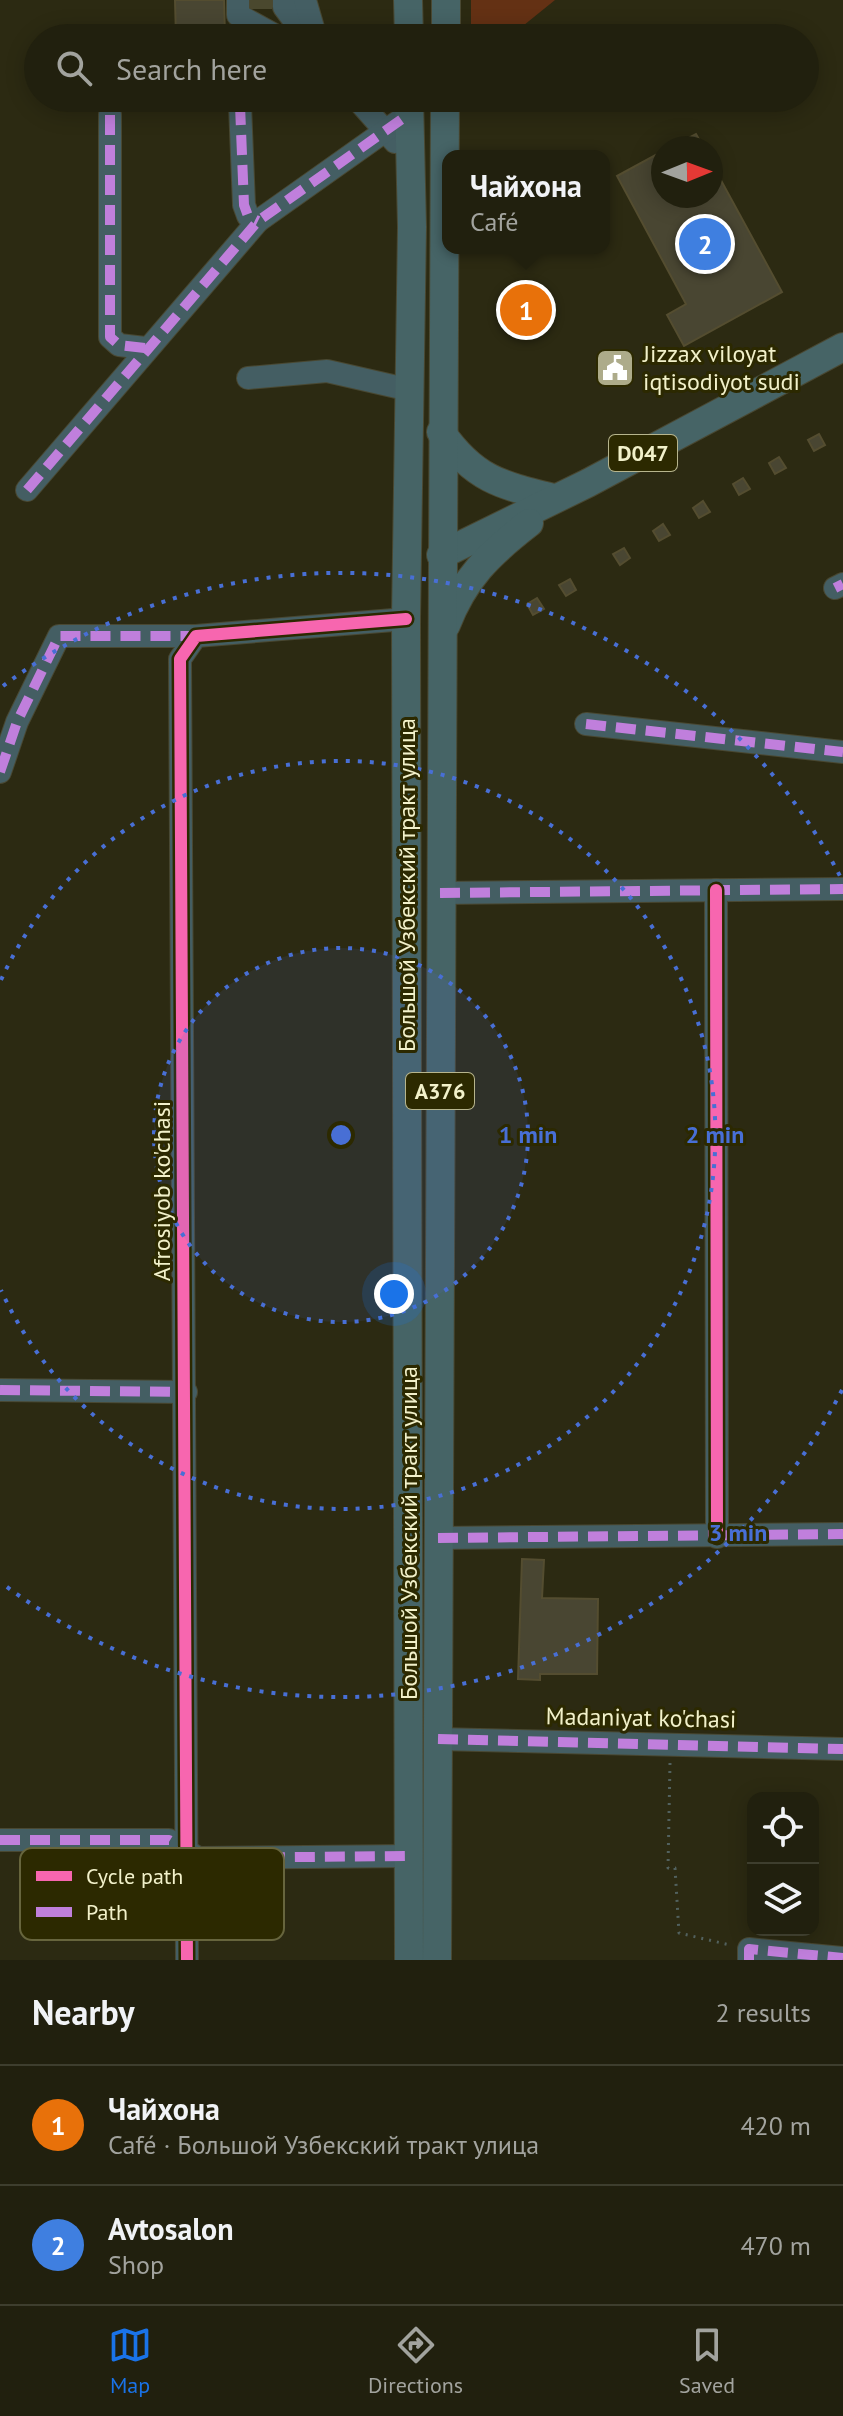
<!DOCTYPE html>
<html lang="en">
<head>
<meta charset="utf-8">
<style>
  body { margin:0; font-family:"PT Sans",sans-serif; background:#2d2d1c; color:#f1f3f6 }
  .controls { position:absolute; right:24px; bottom:24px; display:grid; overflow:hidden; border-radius:16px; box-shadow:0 4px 20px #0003 }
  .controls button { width:72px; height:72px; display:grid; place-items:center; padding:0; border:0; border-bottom:2px solid #3e3e2e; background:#21200e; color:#f1f3f6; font:40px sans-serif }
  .compass { position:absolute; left:651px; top:136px; width:72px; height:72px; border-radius:50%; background:#21200e; box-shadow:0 4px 20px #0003; rotate:89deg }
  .you { position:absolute; left:394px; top:1294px; width:28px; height:28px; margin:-20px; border:6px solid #fff; border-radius:50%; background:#1a73e8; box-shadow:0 0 0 12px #1a73e833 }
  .badge { display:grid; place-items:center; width:52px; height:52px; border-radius:50%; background:#1a73e8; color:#fff; font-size:26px; font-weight:700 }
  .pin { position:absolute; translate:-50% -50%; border:4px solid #fff; box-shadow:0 2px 8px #0006 }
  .popup { position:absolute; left:442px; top:150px; width:168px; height:104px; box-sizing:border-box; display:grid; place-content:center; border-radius:16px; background:#21200e; filter:drop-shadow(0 2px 6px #0005); font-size:26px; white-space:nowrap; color:#a2a39e }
  .popup b { font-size:30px; color:#f1f3f6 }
  .popup::after { content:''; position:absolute; left:50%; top:100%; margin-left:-16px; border:16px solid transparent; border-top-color:#21200e }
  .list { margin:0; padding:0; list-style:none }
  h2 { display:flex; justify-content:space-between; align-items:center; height:104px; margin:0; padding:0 32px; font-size:34px }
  h2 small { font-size:26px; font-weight:400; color:#a2a39e }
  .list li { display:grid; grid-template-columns:52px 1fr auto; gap:24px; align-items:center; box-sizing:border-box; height:120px; padding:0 32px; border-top:2px solid #3e3e2e }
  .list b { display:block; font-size:30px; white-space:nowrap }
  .list p { margin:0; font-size:26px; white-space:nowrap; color:#a2a39e }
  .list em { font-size:26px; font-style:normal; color:#a2a39e }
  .icon { flex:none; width:44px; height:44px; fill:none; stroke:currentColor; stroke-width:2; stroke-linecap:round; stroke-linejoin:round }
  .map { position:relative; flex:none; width:843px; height:1960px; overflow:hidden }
  .search { position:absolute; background:#21200e; box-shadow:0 4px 20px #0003; left:24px; right:24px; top:24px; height:88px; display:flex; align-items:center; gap:20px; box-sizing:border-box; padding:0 28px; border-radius:44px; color:#a2a39e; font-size:30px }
  .sheet { height:344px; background:#21200e }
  nav { display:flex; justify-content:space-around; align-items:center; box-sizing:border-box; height:112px; border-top:2px solid #3e3e2e; background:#21200e; font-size:22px; color:#a2a39e }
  nav a { display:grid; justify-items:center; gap:4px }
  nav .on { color:#1a73e8 }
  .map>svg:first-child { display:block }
  .green { fill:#643114 }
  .building { fill:#494632; stroke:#544d30; stroke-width:2 }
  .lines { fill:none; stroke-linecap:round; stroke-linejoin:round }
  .minor-tunnel { stroke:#4a482e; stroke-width:22; stroke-dasharray:22 11; stroke-linecap:butt }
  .minor-casing { stroke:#494832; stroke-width:24 }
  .major-casing { stroke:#494832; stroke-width:30 }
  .path { stroke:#52615e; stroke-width:3; stroke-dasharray:2 6; stroke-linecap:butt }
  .minor { stroke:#445e63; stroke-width:22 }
  .major { stroke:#466466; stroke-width:28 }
  .quiet { stroke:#c07fdc; stroke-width:10; stroke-dasharray:20 10; stroke-linecap:butt }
  .cycleway-casing { stroke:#2c2900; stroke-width:17 }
  .cycleway { stroke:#f766af; stroke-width:12 }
  .ring { fill:none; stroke:#486fd5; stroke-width:4; stroke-dasharray:4 8 }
  .labels { text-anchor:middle; stroke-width:6; stroke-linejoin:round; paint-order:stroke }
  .shield { fill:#2c2900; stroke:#b7b58d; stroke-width:2 }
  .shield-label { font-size:22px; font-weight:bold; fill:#f2f1ca }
  .poi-label { font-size:24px; fill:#f2f1ca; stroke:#2c2900; text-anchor:start }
  .street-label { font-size:24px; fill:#f2f1ca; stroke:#2c2900 }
  .key { fill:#2c2900; stroke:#67653d; stroke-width:2 }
  .key-label { font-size:22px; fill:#f2f1ca }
  .centre { fill:#486fd5; stroke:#2c2900; stroke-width:4 }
  .ring-label { font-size:24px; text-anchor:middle; font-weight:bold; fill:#486fd5; stroke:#2c2900; stroke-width:6; stroke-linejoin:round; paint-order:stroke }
</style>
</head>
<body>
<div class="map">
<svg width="843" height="1960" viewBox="0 0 843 1960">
  <rect width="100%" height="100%" fill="#2c2a12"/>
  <path class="green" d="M471,0H555L508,38H471Z"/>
  <g class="building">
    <path d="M175,0H224L225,36L176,37Z"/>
    <path d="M696,134L704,148H669Z"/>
    <path d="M663,151V196H711V162L782,292L684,346L667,315L686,304L617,176Z"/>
    <path d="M819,434L825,445L814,451L808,440Z"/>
    <path d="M779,457L786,468L775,474L769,463Z"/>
    <path d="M743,478L750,489L739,495L733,484Z"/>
    <path d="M703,501L710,512L699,518L693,508Z"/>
    <path d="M663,524L670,535L659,541L653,531Z"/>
    <path d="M624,548L630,558L620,565L613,554Z"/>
    <path d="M570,579L576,590L566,596L559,585Z"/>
    <path d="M537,598L544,609L533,615L527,604Z"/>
    <path d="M522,1559L544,1560L542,1598L598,1599L597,1674H540V1680L518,1679Z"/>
  </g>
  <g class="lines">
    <path class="minor-tunnel" d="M261,9V0"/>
    <defs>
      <g id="minor">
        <path d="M238,0V15L280,38"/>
        <path d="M284,0V7L307,38"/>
        <path d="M305,0L316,38"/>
        <path d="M356,98L395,142"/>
        <path d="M240,105L244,205L248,216L258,221"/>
        <path d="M110,115V337L119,345L145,348"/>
        <path d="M248,378L327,371L410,390"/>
        <path d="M27,490L258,221L409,114"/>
        <path d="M835,588L843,584"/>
        <path d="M586,724L843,752"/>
        <path d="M0,772L17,722L59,636H196"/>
        <path d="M716,890L717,1537"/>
        <path d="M440,893L843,889"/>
        <path d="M0,1390L186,1392"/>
        <path d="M438,1538L843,1534"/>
        <path d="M438,1739L843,1749"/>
        <path d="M0,1840H169L198,1858L409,1856"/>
        <path d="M187,1960L180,659L196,636L406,619"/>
        <path d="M749,1960V1949L843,1958"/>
      </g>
      <g id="major">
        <path d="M408,0L409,38"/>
        <path d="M446,38V0"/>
        <path d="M409,98L412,227L406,619L409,1960"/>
        <path d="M441,432C474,479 500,485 554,498"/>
        <path d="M441,555L588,483L843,347"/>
        <path d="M446,625C464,578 489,554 529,523"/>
        <path d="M437,1960L445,98"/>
      </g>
    </defs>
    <use href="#minor" class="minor-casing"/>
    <use href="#major" class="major-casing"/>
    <path class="path" d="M670,1763L668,1868H675L679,1933L730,1945"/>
    <use href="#minor" class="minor"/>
    <use href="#major" class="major"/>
    <g class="quiet">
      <path d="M240,105L244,205L248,216L258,221"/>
      <path d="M110,115V337L119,345L145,348"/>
      <path d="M27,490L258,221L409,114"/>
      <path d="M835,588L843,584"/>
      <path d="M586,724L843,752"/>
      <path d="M0,772L17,722L59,636H196"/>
      <path d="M440,893L843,889"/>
      <path d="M0,1390L186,1392"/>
      <path d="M438,1538L843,1534"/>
      <path d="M438,1739L843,1749"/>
      <path d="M0,1840H169L198,1858L409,1856"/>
      <path d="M749,1960V1949L843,1958"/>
    </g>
    <defs>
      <g id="cycleway">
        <path d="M716,890L717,1537"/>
        <path d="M187,1960L180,659L196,636L406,619"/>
      </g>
    </defs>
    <use href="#cycleway" class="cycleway-casing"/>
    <use href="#cycleway" class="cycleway"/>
  </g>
  <circle cx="341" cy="1135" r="187" fill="#486fd5" fill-opacity=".12"/>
  <g class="ring">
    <circle cx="341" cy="1135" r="187"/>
    <path d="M1 980A374 374 0 1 1 1 1290"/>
    <path d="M842 1390A562 562 0 0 1 3 1584M3 686A562 562 0 0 1 842 880"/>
  </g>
  <defs>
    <symbol id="civic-square" viewBox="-11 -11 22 22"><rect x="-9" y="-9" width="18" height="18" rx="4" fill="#adab8a" stroke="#2c2900"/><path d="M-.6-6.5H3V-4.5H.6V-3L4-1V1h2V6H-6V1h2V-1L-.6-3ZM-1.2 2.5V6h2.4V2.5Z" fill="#fff"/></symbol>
  </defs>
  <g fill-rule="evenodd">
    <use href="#civic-square" x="593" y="346" width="44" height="44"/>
  </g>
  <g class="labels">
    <g class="shield">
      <rect x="609" y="435" width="68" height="36" rx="6"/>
      <rect x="406" y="1073" width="68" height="36" rx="6"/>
    </g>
    <g class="shield-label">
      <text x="643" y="461">D047</text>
      <text x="440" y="1099">A376</text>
    </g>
    <g class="poi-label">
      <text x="643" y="362">Jizzax viloyat<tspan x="643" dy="28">iqtisodiyot sudi</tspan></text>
    </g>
    <g class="street-label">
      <text transform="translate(407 885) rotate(-90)" y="8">Большой Узбекский тракт улица</text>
      <text transform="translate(162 1191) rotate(-90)" y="8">Afrosiyob ko'chasi</text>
      <text transform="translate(409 1533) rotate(-90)" y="8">Большой Узбекский тракт улица</text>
      <text transform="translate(641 1718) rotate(1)" y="8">Madaniyat ko'chasi</text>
    </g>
  </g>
  <rect x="20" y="1848" width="264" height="92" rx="12" class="key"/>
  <rect x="36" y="1871" width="36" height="10" fill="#f766af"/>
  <rect x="36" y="1907" width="36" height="10" fill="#c07fdc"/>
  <g class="key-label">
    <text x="86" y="1884">Cycle path</text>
    <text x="86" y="1920">Path</text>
  </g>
  <circle cx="341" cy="1135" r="12" class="centre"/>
  <g class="ring-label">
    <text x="528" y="1143">1 min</text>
    <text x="715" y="1143">2 min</text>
    <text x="738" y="1541">3 min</text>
  </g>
</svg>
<div class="controls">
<button><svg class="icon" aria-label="locate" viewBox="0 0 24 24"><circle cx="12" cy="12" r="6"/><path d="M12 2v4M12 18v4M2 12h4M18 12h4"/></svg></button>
<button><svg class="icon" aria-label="layers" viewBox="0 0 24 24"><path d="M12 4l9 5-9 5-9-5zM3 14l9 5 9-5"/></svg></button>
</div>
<svg class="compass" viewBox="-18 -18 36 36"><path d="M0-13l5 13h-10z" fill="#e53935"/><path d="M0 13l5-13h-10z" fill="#a2a39e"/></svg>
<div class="you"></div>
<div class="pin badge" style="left:526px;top:310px;background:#e8710a">1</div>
<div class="popup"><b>Чайхона</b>Café</div>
<div class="pin badge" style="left:705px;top:244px;background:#3f7fe0">2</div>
<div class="search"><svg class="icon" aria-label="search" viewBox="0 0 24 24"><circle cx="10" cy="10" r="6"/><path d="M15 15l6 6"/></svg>Search here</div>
</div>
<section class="sheet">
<h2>Nearby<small>2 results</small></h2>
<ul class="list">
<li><span class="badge" style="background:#e8710a">1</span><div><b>Чайхона</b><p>Café · Большой Узбекский тракт улица</p></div><em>420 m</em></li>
<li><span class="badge" style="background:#3f7fe0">2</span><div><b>Avtosalon</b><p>Shop</p></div><em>470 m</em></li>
</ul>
</section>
<nav>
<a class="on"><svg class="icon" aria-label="map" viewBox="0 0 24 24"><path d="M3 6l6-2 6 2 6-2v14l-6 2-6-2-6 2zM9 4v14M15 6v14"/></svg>Map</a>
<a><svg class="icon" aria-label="directions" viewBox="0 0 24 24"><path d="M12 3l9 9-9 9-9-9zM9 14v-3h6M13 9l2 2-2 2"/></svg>Directions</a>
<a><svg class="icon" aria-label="saved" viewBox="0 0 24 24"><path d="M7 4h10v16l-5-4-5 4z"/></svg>Saved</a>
</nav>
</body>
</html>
